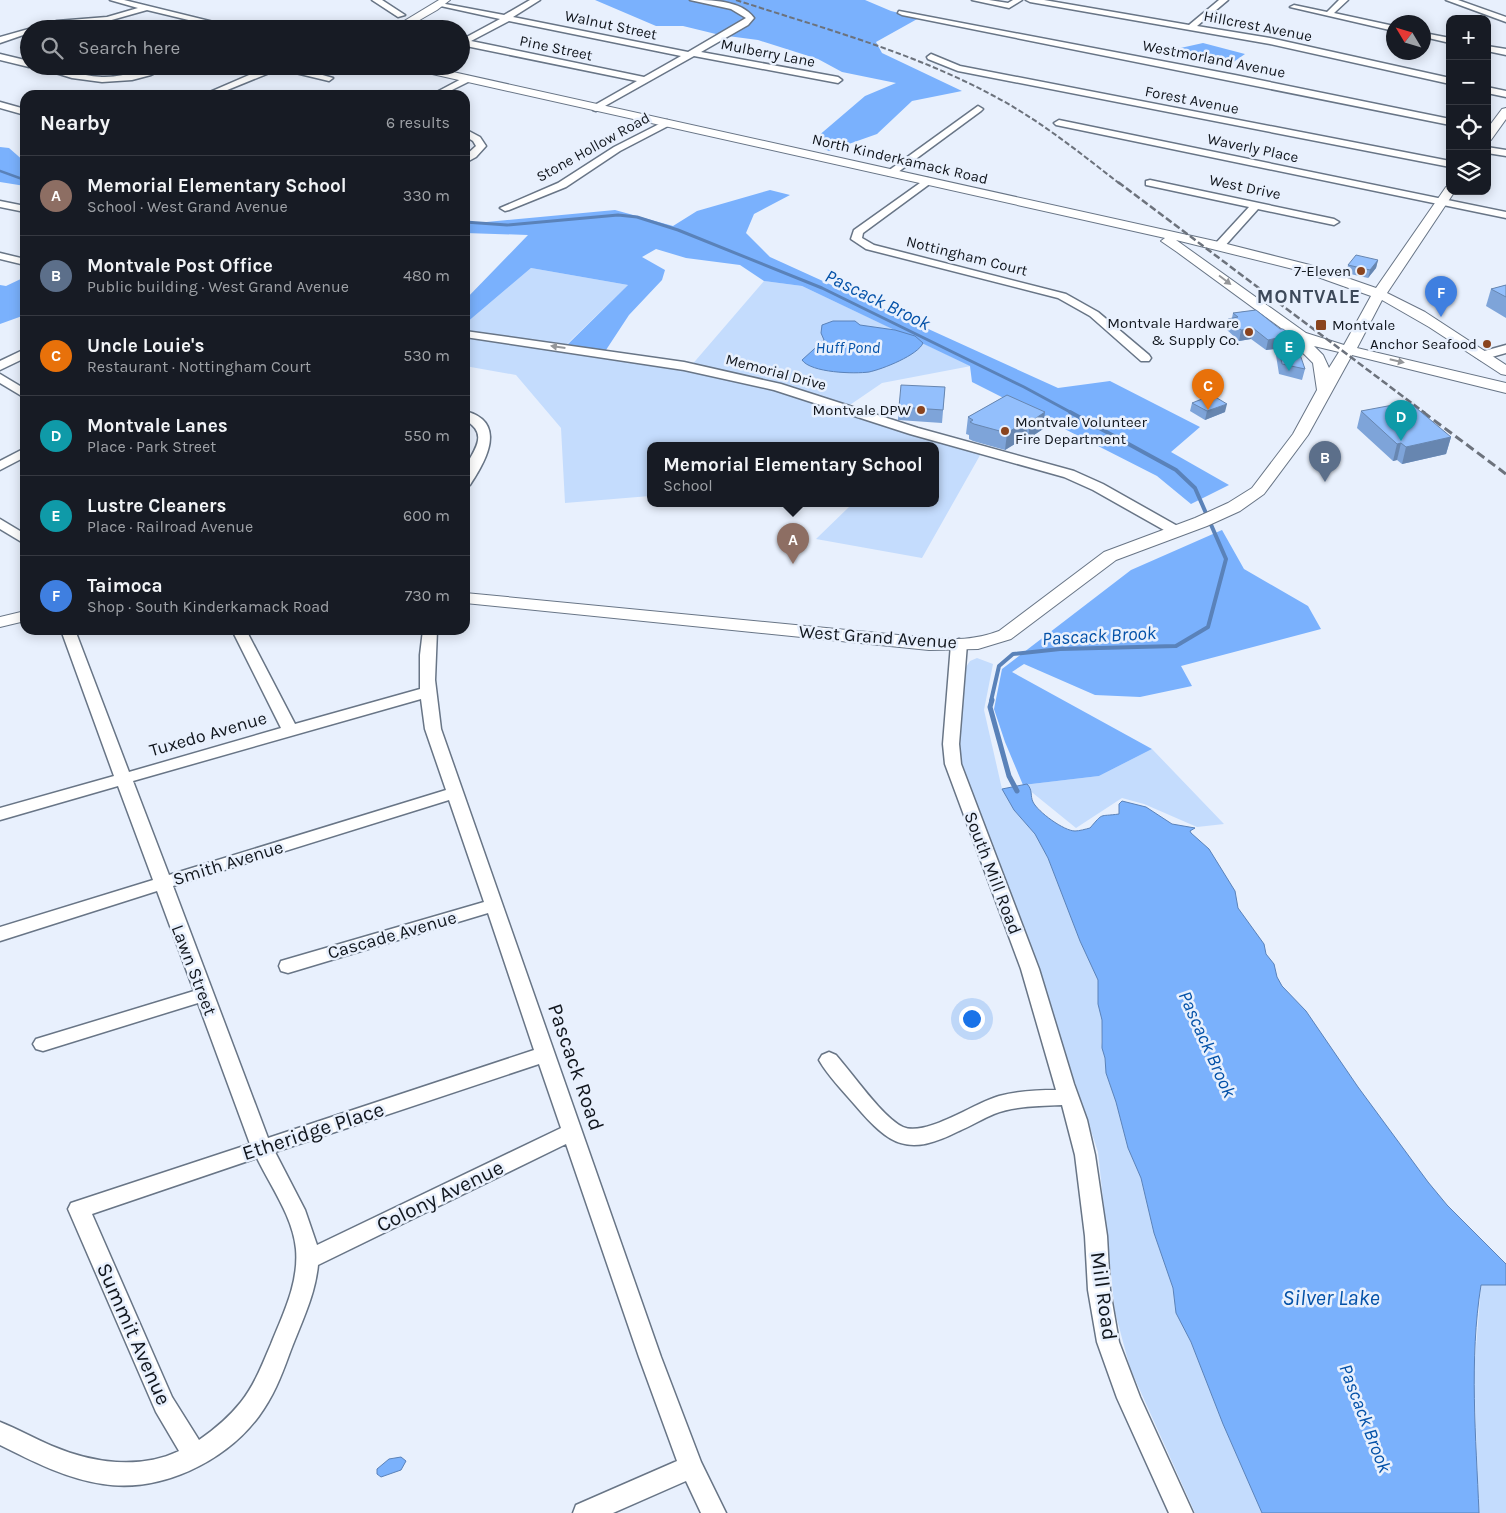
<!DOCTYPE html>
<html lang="en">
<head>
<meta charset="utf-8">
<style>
  body { margin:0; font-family:Karla,sans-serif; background:#242831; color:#f1f3f6 }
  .controls { position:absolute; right:15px; top:15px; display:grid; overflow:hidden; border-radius:10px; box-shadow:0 2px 12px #0003 }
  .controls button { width:45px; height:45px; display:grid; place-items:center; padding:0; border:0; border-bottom:1px solid #363941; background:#171b24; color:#f1f3f6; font:25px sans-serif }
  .compass { position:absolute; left:1386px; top:15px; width:45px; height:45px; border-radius:50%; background:#171b24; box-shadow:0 2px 12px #0003; rotate:308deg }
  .you { position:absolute; left:971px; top:1018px; width:18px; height:18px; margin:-12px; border:4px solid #fff; border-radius:50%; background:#1a73e8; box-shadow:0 0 0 8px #1a73e833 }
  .badge { display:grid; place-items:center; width:32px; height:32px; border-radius:50%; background:#ea580c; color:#fff; font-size:16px; font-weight:700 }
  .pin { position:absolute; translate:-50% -41px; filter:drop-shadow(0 1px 2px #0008) }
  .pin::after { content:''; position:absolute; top:26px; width:18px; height:15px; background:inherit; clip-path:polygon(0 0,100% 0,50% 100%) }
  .popup { position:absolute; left:647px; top:442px; width:292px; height:65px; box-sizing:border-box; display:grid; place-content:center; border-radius:10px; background:#171b24; filter:drop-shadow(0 1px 4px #0005); font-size:16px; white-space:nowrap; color:#9ea1a6 }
  .popup b { font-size:19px; color:#f1f3f6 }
  .popup::after { content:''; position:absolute; left:50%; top:100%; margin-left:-10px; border:10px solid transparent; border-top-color:#171b24 }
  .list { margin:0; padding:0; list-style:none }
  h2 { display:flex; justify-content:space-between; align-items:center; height:65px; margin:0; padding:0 20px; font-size:21px }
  h2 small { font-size:16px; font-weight:400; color:#9ea1a6 }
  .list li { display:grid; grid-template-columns:32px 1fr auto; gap:15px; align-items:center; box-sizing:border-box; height:80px; padding:0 20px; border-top:1px solid #363941 }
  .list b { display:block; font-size:19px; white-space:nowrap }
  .list p { margin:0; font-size:16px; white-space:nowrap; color:#9ea1a6 }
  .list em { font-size:16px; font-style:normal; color:#9ea1a6 }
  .icon { flex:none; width:28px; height:28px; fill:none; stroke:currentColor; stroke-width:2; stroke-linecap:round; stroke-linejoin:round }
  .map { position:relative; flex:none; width:1506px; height:1513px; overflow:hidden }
  .search { position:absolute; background:#171b24; box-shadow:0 2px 12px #0003; left:20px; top:20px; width:450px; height:55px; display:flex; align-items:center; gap:12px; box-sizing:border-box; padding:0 18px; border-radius:28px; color:#9ea1a6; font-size:19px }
  .panel { position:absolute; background:#171b24; box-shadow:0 2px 12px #0003; left:20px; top:90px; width:450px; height:545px; border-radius:15px }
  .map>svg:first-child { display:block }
  .green { fill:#c4dcfd }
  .forest { fill:#7ab1fd }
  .water { fill:#7ab1fc; stroke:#5a82b9 }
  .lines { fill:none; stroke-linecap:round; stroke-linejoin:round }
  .stream-far3 { stroke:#5a82b9; stroke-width:2.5 }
  .stream-far2 { stroke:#5a82b9; stroke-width:3 }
  .stream-far1 { stroke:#5a82b9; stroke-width:4 }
  .stream { stroke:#5a82b9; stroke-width:5 }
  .minor-casing { stroke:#687586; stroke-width:3 }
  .major-casing { stroke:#687586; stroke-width:2 }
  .minor { fill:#fff; fill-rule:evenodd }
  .major { fill:#fff; fill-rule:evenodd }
  .rail-far2 { stroke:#6c727c; stroke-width:2; stroke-dasharray:5.5 2.5; stroke-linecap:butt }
  .rail-far1 { stroke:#6c727c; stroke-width:2.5; stroke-dasharray:7 3; stroke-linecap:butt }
  .rail { stroke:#6c727c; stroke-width:3; stroke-dasharray:9 4.5; stroke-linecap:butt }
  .wall { fill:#7ea4d9 }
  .shaded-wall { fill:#6786b0 }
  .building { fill:#93bffc; stroke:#6786b0 }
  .oneway { fill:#949699 }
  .poi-dot { fill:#8a441e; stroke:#e8f0fd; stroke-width:2 }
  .labels { text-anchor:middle; stroke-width:5; stroke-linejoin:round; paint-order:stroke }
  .far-street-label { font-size:15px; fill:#11161d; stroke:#e8f0fd }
  .far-poi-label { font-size:15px; fill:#11161d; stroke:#e8f0fd; text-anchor:end }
  .far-water-label { font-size:16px; font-style:italic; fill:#0351a8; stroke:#e8f0fd }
  .street-label { font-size:18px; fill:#11161d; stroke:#e8f0fd }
  .far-district-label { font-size:19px; font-weight:bold; letter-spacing:1px; fill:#3d495a; stroke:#e8f0fd }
  .water-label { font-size:19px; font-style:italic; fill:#0351a8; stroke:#e8f0fd }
  .near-street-label { font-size:21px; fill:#11161d; stroke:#e8f0fd }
  .near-water-label { font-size:22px; font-style:italic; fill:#0351a8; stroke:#e8f0fd }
</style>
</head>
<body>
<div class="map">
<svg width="1506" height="1513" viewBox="0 0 1506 1513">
  <rect width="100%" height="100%" fill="#e8f0fd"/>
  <g class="green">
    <path d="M531,268L628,285L565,346L690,367L764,281L802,286L971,366L882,383L844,409L983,450L922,558L816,539L850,506L843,503H936V445H650V496L565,503L561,428L516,375L465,366V324Z"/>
    <path d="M977,658L993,664L984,710L1002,789L1014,810L1035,834L1048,858L1080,941L1098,980V1004L1102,1020L1101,1042L1105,1058L1106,1073L1116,1102L1128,1148L1141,1178L1152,1225L1173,1288L1176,1313L1191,1342L1223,1424L1262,1513H1195L1130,1368L1115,1312L1098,1152L1024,929L961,772L956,733L966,667L970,661Z"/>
    <path d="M1152,749L1224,824L1197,827L1144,804L1122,798L1076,828L1023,785L1099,776Z"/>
    <path d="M1481,1285H1506V1513H1479L1474,1372Z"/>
  </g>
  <g class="forest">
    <path d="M595,0H865L891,11L919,18L876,42L882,53L962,91L912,101L877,134L829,151L810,143L865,96L896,83L842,72L818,59L758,40L720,35L683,26H656Z"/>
    <path d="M1203,43L1245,54L1232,63L1202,57L1180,59L1167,51Z"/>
    <path d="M0,147L9,148L25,162V186L0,182Z"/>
    <path d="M770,190L790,195L754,214L746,233L770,257L1058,388L1110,381L1200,427L1171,452L1229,485L1191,504L1157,476L972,382L970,366L802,286L764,281L740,265L686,258L656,249L642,257L665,270L662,280L629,315L606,350L565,347L628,285L531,268L465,324V300L528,235L465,233V219L476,223L615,210L673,226L697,211Z"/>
    <path d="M25,277V315L0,324V285L6,286Z"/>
    <path d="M1222,530L1244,569L1308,606L1321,629L1181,666L1192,686L1140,697L1095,695L1024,664L1012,672L1152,749L1099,776L1023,785L1005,742L994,709L1002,669L1131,570Z"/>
  </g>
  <g class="water">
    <path d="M833,321H855L860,325L895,330L915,336L923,343C918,355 883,369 869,372C855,374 811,373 802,360L824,340L821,333L822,325Z"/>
    <path d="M1027,784C1033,790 1030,796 1033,802C1038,812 1064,831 1075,831C1079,831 1086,829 1090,828C1104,812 1098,817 1119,814V804L1122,801L1146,807L1172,824L1195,828L1190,831L1191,833L1209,849L1235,891L1238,908L1264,944L1266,954L1274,964L1277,977L1282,986L1306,1011L1358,1087L1428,1182L1447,1205L1506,1264V1285H1481C1469,1360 1476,1437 1479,1513H1262L1223,1424L1191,1342L1176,1313L1173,1288L1154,1233L1141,1178L1128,1148L1116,1102L1106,1073L1105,1058L1102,1048V1020L1098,1004V980L1080,941L1048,858L1035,834L1014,810L1002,789Z"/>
    <path d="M401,1457L406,1461L401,1470L381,1477L377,1474V1469L389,1459Z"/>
  </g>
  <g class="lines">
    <path class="stream-far3" d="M0,171L25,180"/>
    <path class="stream-far2" d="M465,222L507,225L618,215L637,217L678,230L822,288L1024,387L1072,413"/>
    <path class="stream-far1" d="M991,701L999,666L1013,654L1060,649L1176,646L1208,627L1226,559L1195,488L1176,470L1070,412"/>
    <path class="stream" d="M992,700L990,707L1009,776L1017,791"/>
    <defs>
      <g id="minor">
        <path d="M110,0H124L242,29H226L147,10L108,21L29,29V33L0,43V37L57,21L107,17L138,8Z"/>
        <path d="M372,0H382L405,15L398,17Z"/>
        <path d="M530,0H540L513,17L688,52L746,18L731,9L690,0C711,0 741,0 754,18L748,25L701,52L838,77L842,80L838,83L694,56L596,111L593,110V106L637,81L461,45V40L500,19L436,5L440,3L504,15ZM509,21L681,56L644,77L471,41Z"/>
        <path d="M972,0H989L1008,3L1013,0H1022L1009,8Z"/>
        <path d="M1026,0H1044L1189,25L1219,0H1228L1197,26L1270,38L1450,78V84L1270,44L1030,2Z"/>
        <path d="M1339,0H1348L1334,13L1394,26V31L1290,7L1294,5L1327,12Z"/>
        <path d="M1446,0H1458L1506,17V22Z"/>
        <path d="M899,11L1235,75L1450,119V125L902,15L898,13Z"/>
        <path d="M1424,33L1450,38V43L1424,37Z"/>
        <path d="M1487,46L1506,49V55L1487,51Z"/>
        <path d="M0,54L29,61V66H30L29,67L0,60Z"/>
        <path d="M931,54L960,66L1450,161V167L958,71L928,59L927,57Z"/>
        <path d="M33,66C56,66 78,76 102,77C126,78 148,66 171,66L151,75L132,80L102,82L72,78Z"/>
        <path d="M270,66H291L333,78L329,81L279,69L215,95H203Z"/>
        <path d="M467,76L470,77V81L442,95H431Z"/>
        <path d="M1487,87L1506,91V97L1487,93Z"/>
        <path d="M0,102L25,109V115L0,108Z"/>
        <path d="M978,106L983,109L981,111L894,175H888V171Z"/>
        <path d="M667,120L672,123L670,125L620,151L566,187L509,210L505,211L500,208L558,183L614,147Z"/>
        <path d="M1059,120L1506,212V218L1056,125L1054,123Z"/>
        <path d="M465,129L480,137L486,146L476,157L465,163V156L476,146L473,141L465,136Z"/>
        <path d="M1487,147L1506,150V156L1487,153Z"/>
        <path d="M927,178L931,179V183L863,233L862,238L874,245L1066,294L1098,312L1149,355L1151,358L1149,361H1141L1090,316L1058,298L866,249L851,239L854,230Z"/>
        <path d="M1150,180L1334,219L1339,222L1334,225L1258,209L1223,248L1219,249L1214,246L1215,244L1249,207L1146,185V181Z"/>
        <path d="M0,201L25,206V212L0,207Z"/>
        <path d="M0,253L25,259V265L0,259Z"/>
        <path d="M465,331L684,362L781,384L918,428L1074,471L1103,484L1181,528L1183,531L1181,534H1171L1093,490L1064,477L910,434L774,390L684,370L465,337Z"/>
        <path d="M1506,345V353L1481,360L1475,356L1477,353Z"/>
        <path d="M25,349V358L0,370V361Z"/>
        <path d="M0,374L25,389V398L0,383Z"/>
        <path d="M465,411C508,422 486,461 470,485L465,486C465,481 464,474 465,469C472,451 491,435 465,420Z"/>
        <path d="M25,448V457L0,470V461Z"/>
        <path d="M0,519L25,534V544L0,529Z"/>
        <path d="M61,630H75L129,772L281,728L232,630H246L295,724L420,689V655L423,630H437L435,680L441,729L661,1357L701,1462L726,1513H701L686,1481L613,1513H573L576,1505L677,1461L639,1357L566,1144L318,1265C315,1297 300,1325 289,1355C281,1377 273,1397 259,1416C225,1462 160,1493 103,1484C67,1479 32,1461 0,1445V1422C18,1429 35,1439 52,1446C92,1463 139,1470 179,1451L156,1412L68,1209L71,1203L250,1144L198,1003L43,1051L36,1049L33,1044L36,1039L194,991L157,891L0,941V927L153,880L118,786L0,820V808L114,776ZM421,699L425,729L446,790L169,875L133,781ZM449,800L484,902L281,961L279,966L281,971L288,973L488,913L534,1050L268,1138L173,886ZM539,1064L561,1128L317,1245L305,1210L275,1152ZM257,1158C271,1187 293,1217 296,1249C299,1283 283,1314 271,1344C262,1365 255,1384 241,1402C229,1417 215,1429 199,1440L172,1397L92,1214Z"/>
        <path d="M959,639L964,641L967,644L959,744L961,764L1039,969L1074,1084L1087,1120L1095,1155L1107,1236L1110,1290L1119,1342L1140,1397L1193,1513H1169L1117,1398L1097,1342L1088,1290L1085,1236L1075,1155L1062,1105C1039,1106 1015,1106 994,1114C982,1119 971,1126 959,1131C908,1157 890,1146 855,1105C843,1091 828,1076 819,1060L822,1055L829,1052L836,1055C852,1073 883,1118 903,1127C926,1137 974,1103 999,1096C1018,1091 1037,1090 1056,1090L1021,969L945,764L943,744L951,644L954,641Z"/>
      </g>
      <g id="major">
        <path d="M439,0H450L437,10L404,29H391Z"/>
        <path d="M405,66H426L1219,242L1310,265L1376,288L1446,187L1450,186V191H1455L1387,293L1425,312L1506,365V375L1501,374L1429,327L1382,300L1357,348L1506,383V393L1352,355L1308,435L1264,494L1240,511L1207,526L1116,560L1011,639L978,649L929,650L465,603V593L929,638C953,640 976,640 999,631L1104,552L1195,518L1228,503L1252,488L1293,434L1317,390L1313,363L1289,339L1292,336L1177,252L1161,241L1165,238L410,69ZM1176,240L1301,271L1371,296L1344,345L1306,333ZM1314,346L1339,352L1329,368L1323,355Z"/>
        <path d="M1506,108V119L1491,140L1487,141V129L1502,109Z"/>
        <path d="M25,611V621L0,627V617Z"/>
      </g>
    </defs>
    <use href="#minor" class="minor-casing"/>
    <use href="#major" class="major-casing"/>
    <use href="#minor" class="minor"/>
    <use href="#major" class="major"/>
    <path class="rail-far2" d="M736,0C822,28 912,52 992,95C1038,119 1079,152 1120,184"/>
    <path class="rail-far1" d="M1118,182L1425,413"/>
    <path class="rail" d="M1423,412L1506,474"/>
  </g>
  <g class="wall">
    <path d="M1378,260L1376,268L1368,278L1346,273L1348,265Z"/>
    <path d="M1506,285V318L1486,306L1491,289Z"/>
    <path d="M1256,310L1305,369L1302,380L1279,374L1275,349L1266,350L1251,339L1239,341L1226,329L1228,319L1232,318L1233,313Z"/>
    <path d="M945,387L942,423L898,420L899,407Z"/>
    <path d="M1007,395L1043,429L1028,439L1026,437L1005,450L973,441L969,439V435L966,434L968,417Z"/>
    <path d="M1192,403L1225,412L1205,420L1190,411Z"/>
    <path d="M1361,411L1451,437L1446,454L1402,464L1397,460L1393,461L1357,428Z"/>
  </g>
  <g class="shaded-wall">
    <path d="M1378,260L1376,268L1368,278L1370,270Z"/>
    <path d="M1253,328L1251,339L1239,341L1241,330Z"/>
    <path d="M1277,338L1275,349L1266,350L1268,340Z"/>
    <path d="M1227,404L1225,412L1205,420L1207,411Z"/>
    <path d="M1045,412L1043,429L1028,439L1030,422Z"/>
    <path d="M1028,420L1026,437L1005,450L1007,433Z"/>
    <path d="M1451,437L1446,454L1402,464L1406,447Z"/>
    <path d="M1401,443L1397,460L1393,461L1397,444Z"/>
  </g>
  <g class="building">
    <path d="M1356,255L1378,260L1370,270L1348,265Z"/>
    <path d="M1506,285V297L1491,289Z"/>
    <path d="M1256,310L1280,329H1283L1294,337L1305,369L1282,364L1277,338L1268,340L1253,328L1241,330L1228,319L1238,317L1233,313Z"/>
    <path d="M901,385L945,387L943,410L899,407Z"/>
    <path d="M1007,395L1045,412L1030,422L1028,420L1007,433L974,424L970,422L973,420L968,417Z"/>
    <path d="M1212,395L1227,404L1207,411L1192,403Z"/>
    <path d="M1409,402L1451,437L1406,447L1401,443L1397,444L1361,411Z"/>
  </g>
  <defs><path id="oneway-solid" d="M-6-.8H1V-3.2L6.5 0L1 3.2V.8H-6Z" transform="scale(1.25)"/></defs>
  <g class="oneway">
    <use href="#oneway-solid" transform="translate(1225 280) rotate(37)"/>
    <use href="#oneway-solid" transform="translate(558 347) rotate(-172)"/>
    <use href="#oneway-solid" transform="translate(1397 361) rotate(13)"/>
  </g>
  <g class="poi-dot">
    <circle cx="1361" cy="271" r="5"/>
    <rect x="1315" y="319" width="12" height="12" rx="2.5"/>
    <circle cx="1249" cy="332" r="5"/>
    <circle cx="1487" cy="344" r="5"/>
    <circle cx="921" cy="410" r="5"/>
    <circle cx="1005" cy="431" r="5"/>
  </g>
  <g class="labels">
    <g class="far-street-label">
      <text transform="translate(611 25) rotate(12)" y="5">Walnut Street</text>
      <text transform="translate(1258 26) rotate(11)" y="5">Hillcrest Avenue</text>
      <text transform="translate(556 48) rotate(12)" y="5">Pine Street</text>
      <text transform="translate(768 53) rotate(11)" y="5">Mulberry Lane</text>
      <text transform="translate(1214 59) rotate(11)" y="5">Westmorland Avenue</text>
      <text transform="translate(1192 100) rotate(11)" y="5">Forest Avenue</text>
      <text transform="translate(593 147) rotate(-29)" y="5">Stone Hollow Road</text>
      <text transform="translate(1253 148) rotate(12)" y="5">Waverly Place</text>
      <text transform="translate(900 159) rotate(13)" y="5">North Kinderkamack Road</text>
      <text transform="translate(1245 187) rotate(12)" y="5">West Drive</text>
      <text transform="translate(967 256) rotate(14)" y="5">Nottingham Court</text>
      <text transform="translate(776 372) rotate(15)" y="5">Memorial Drive</text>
    </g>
    <g class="far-poi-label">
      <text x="1351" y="276">7-Eleven</text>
      <text x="1239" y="328">Montvale Hardware<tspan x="1239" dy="17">&amp; Supply Co.</tspan></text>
      <text x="1332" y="330" text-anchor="start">Montvale</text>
      <text x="1477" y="349">Anchor Seafood</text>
      <text x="911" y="415">Montvale DPW</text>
      <text x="1015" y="427" text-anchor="start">Montvale Volunteer<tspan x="1015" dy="17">Fire Department</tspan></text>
    </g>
    <g class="far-water-label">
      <text x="848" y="353">Huff Pond</text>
    </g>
    <g class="street-label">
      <text transform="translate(878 637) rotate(4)" y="6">West Grand Avenue</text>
      <text transform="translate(208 734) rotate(-16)" y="6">Tuxedo Avenue</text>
      <text transform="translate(228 863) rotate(-17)" y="6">Smith Avenue</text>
      <text transform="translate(993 873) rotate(69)" y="6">South Mill Road</text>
      <text transform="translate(392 935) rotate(-16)" y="6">Cascade Avenue</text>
      <text transform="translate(194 970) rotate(69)" y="6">Lawn Street</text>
    </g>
    <g class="far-district-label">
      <text x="1309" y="303">MONTVALE</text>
    </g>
    <g class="water-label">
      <text transform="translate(878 299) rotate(26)" y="7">Pascack Brook</text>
      <text transform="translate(1099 635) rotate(-3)" y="7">Pascack Brook</text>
      <text transform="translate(1208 1044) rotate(66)" y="7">Pascack Brook</text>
      <text transform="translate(1366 1418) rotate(69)" y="7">Pascack Brook</text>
    </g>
    <g class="near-street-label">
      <text transform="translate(576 1067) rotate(71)" y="7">Pascack Road</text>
      <text transform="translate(313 1131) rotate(-18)" y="7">Etheridge Place</text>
      <text transform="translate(440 1196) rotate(-26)" y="7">Colony Avenue</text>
      <text transform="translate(1104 1296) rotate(82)" y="7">Mill Road</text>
      <text transform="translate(134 1334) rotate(66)" y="7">Summit Avenue</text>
    </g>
    <g class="near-water-label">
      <text x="1331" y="1305">Silver Lake</text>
    </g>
  </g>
</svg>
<div class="controls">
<button>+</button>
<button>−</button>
<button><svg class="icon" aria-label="locate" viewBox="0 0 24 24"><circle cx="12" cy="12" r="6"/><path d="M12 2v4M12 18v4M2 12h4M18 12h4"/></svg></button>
<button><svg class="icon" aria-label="layers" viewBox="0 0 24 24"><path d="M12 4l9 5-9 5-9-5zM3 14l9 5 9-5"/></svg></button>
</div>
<svg class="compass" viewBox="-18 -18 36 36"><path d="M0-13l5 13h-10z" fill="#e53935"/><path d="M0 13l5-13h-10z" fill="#9ea1a6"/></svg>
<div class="you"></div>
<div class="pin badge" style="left:793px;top:564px;background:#8d6e63">A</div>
<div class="popup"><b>Memorial Elementary School</b>School</div>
<div class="pin badge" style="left:1325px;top:482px;background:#5c6f8a">B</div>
<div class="pin badge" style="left:1208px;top:410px;background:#e8710a">C</div>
<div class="pin badge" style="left:1401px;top:441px;background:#0f9aa8">D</div>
<div class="pin badge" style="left:1289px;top:371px;background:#0f9aa8">E</div>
<div class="pin badge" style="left:1441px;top:317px;background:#3f7fe0">F</div>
<div class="search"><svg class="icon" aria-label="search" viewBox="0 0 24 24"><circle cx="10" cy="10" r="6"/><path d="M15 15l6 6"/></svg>Search here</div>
<section class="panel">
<h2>Nearby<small>6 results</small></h2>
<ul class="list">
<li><span class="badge" style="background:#8d6e63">A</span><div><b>Memorial Elementary School</b><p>School · West Grand Avenue</p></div><em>330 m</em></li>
<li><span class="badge" style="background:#5c6f8a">B</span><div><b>Montvale Post Office</b><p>Public building · West Grand Avenue</p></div><em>480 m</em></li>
<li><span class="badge" style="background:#e8710a">C</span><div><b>Uncle Louie's</b><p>Restaurant · Nottingham Court</p></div><em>530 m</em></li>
<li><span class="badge" style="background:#0f9aa8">D</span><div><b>Montvale Lanes</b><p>Place · Park Street</p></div><em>550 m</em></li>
<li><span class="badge" style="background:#0f9aa8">E</span><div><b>Lustre Cleaners</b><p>Place · Railroad Avenue</p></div><em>600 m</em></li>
<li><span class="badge" style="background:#3f7fe0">F</span><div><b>Taimoca</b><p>Shop · South Kinderkamack Road</p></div><em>730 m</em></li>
</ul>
</section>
</div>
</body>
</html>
